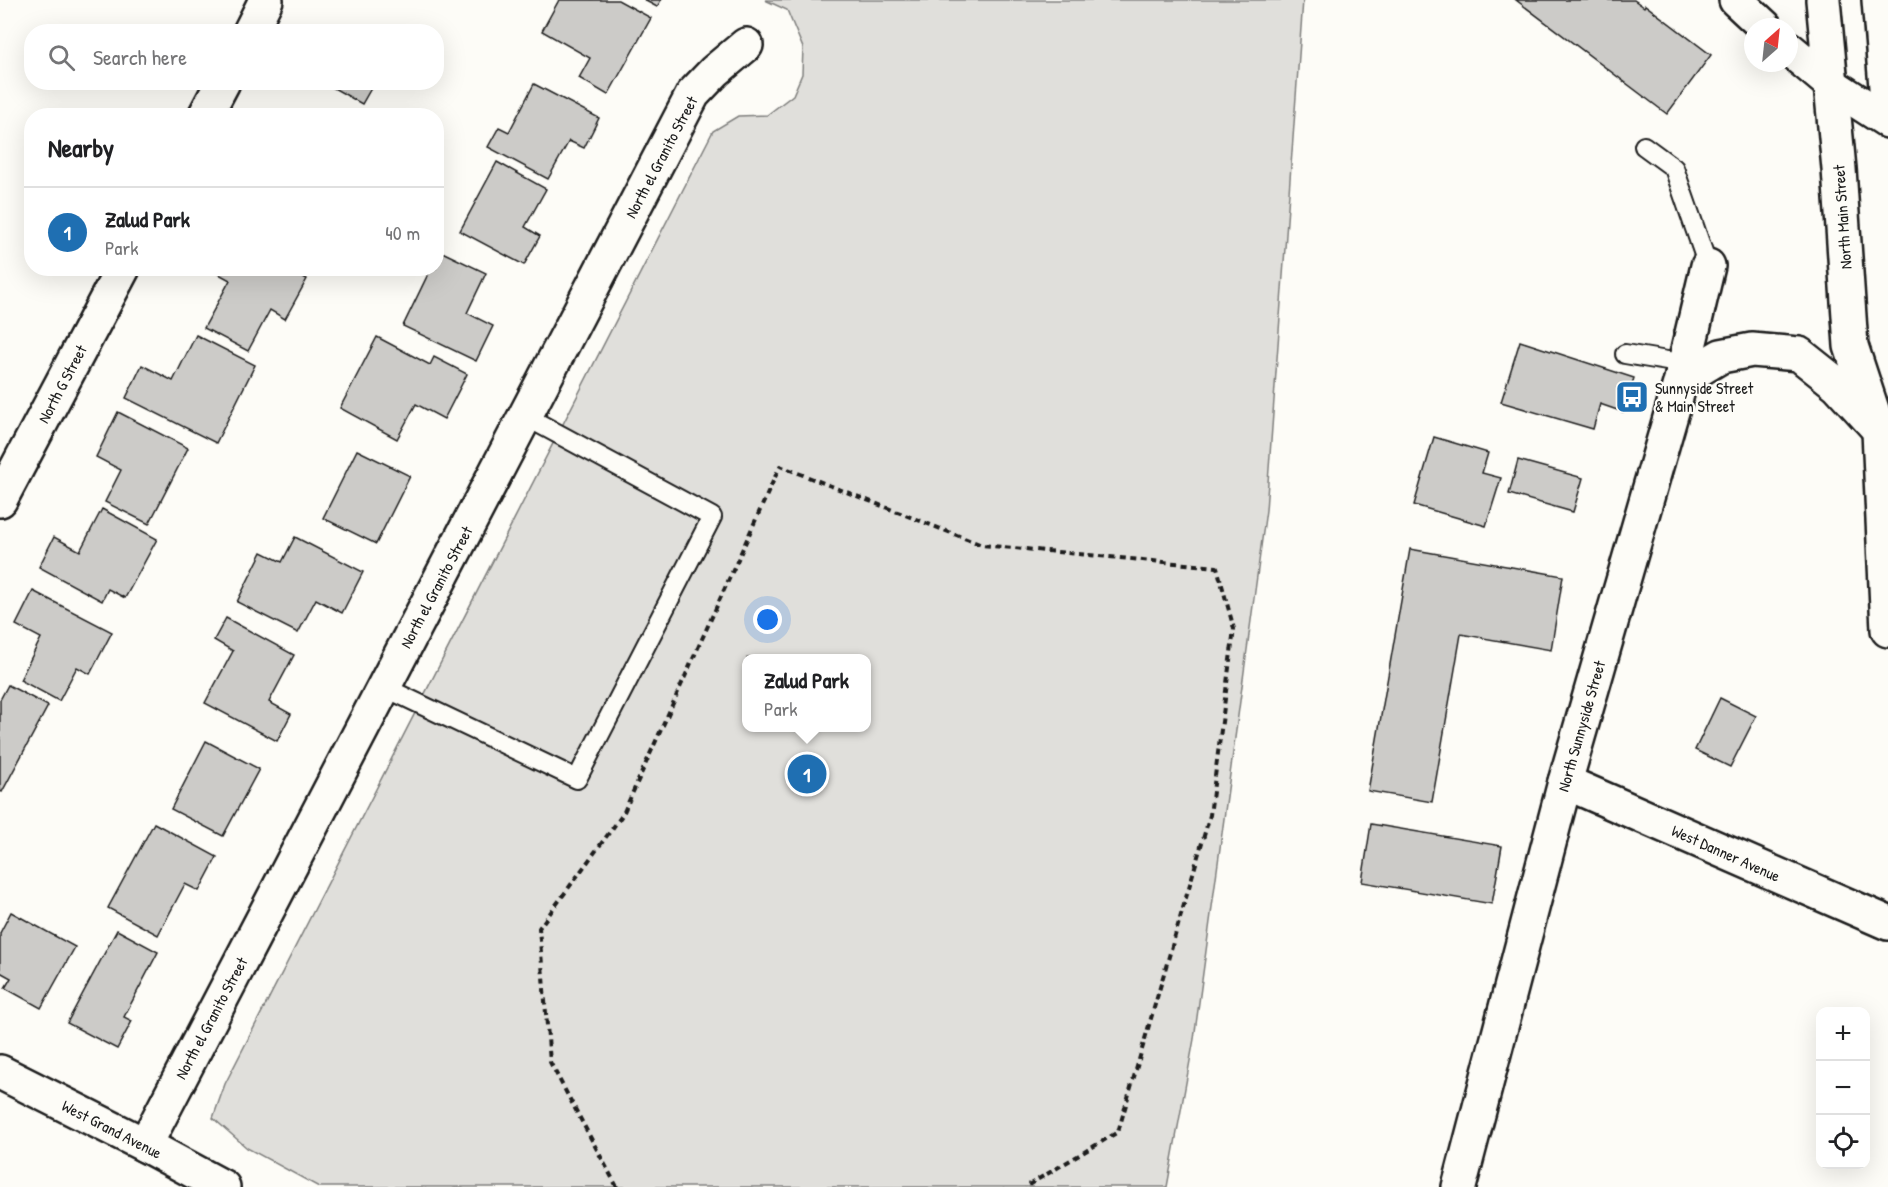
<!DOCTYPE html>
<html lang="en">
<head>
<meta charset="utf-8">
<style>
  body { margin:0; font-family:"Patrick Hand",sans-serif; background:#f2f2f2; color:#202124 }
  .controls { position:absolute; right:18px; bottom:18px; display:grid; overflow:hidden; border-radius:12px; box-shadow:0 6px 24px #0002 }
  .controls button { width:54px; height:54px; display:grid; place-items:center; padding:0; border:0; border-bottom:2px solid #e0e0e0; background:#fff; color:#202124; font:30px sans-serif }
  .compass { position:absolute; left:1744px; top:18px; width:54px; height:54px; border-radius:50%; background:#fff; box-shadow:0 6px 24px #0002; rotate:27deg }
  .you { position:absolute; left:768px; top:620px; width:21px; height:21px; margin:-15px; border:4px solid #fff; border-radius:50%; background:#1a73e8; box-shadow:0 0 0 9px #1a73e833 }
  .badge { display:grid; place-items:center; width:39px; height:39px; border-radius:50%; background:#1f6fb2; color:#fff; font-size:20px; font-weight:700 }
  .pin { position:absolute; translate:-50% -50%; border:3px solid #fff; box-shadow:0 2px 6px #0006 }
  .popup { position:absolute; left:742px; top:654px; width:129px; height:78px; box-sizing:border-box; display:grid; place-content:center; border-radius:12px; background:#fff; filter:drop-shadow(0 2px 4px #0005); font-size:20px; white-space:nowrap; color:#757577 }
  .popup b { font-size:22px; color:#202124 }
  .popup::after { content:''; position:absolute; left:50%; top:100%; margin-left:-12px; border:12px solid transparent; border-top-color:#fff }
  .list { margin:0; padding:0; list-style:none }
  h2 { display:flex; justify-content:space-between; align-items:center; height:78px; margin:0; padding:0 24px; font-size:26px }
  h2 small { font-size:20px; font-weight:400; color:#757577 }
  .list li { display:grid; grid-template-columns:39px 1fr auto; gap:18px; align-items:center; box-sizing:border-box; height:90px; padding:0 24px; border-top:2px solid #e0e0e0 }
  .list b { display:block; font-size:22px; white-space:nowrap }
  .list p { margin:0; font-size:20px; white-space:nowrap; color:#757577 }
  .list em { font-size:20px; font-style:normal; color:#757577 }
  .icon { flex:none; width:33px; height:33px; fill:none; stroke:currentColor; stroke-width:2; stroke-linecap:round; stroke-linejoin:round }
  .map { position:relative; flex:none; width:1888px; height:1187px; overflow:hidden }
  .search { position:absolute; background:#fff; box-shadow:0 6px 24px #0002; left:24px; top:24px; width:420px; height:66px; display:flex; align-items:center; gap:15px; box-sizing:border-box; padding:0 21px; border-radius:24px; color:#757577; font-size:22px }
  .panel { position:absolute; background:#fff; box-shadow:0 6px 24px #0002; left:24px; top:108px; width:420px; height:168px; border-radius:24px }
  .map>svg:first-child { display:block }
  .green { fill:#e0dfdb; stroke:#7e7e7c; stroke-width:1.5; fill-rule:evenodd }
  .building { fill:#cccbc8; stroke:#1c1c1c; stroke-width:1.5 }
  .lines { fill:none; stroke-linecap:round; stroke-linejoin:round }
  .lane-casing { stroke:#1c1c1c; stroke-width:22 }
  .street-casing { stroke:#1c1c1c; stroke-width:38 }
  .secondary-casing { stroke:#1c1c1c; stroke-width:38 }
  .path { stroke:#1c1c1c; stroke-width:4; stroke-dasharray:6 4.5; stroke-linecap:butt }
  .lane { stroke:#fdfcf7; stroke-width:18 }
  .street { stroke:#fdfcf7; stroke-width:33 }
  .secondary { stroke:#fdfcf7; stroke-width:33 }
  .labels { text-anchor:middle; stroke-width:4.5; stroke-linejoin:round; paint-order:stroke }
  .street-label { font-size:16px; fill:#1c1c1c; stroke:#fdfcf7 }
  .poi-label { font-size:16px; fill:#1c1c1c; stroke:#fdfcf7; text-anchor:start }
</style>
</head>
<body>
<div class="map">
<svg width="1888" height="1187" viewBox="0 0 1888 1187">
  <rect width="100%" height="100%" fill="#fdfcf7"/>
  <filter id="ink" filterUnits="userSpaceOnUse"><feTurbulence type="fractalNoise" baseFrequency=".0167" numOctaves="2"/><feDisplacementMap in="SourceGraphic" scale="12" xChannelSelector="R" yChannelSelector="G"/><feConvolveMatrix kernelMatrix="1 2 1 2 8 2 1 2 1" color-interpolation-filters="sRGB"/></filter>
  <g filter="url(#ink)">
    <path class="green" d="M765,0H1303L1266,510L1194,1039L1167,1187H319L247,1148L213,1118L225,1084L713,131L738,116L767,115L793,95L802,74L803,48L787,10ZM747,658H867V728H747Z"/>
    <g class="building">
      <path d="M559,0H618L651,18L608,95L579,78L590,58L542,31Z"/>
      <path d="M644,0H661L657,7Z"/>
      <path d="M1516,0H1634L1644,7L1645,5L1711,55L1667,114Z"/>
      <path d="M339,24L354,32H335Z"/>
      <path d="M323,82H373L374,83L362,104Z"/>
      <path d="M534,84L599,118L584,148L569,141L548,179L488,147L499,127L509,132Z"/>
      <path d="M497,162L546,189L525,227L540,236L524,265L460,231Z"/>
      <path d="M440,251L486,273L467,313L493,326L476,361L403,326L431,268H436V257Z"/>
      <path d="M208,268H287L307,279L285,319L270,310L248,351L204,328L230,280Z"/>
      <path d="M196,335L255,365L216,443L126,398L142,365L173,381Z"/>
      <path d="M377,337L430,365L434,357L467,374L444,419L416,404L397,439L340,408Z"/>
      <path d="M1520,341L1634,378L1623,412L1600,404L1593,429L1501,402Z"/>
      <path d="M118,412L188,448L149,524L105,502L121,470L96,457Z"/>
      <path d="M1434,437L1488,453L1482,473L1501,478L1486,526L1414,505Z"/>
      <path d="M357,450L410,476L376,544L323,518Z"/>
      <path d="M1518,460L1583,478L1573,512L1509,494Z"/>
      <path d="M102,509L157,539L125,598L108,589L102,601L39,567L54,537L80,551Z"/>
      <path d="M295,537L363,572L342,613L316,599L298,633L237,602L262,552L282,562Z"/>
      <path d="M1410,549L1563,576L1551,650L1461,634L1432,802L1368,791Z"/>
      <path d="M33,591L112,632L90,674L77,667L59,701L20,680L41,638L16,625Z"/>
      <path d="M226,618L294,655L269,702L291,714L277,741L205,703L233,651L214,640Z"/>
      <path d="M8,685L48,706L2,792L0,791V700Z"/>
      <path d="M1720,698L1756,716L1730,767L1695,750Z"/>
      <path d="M206,741L259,769L223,836L171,809Z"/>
      <path d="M154,823L217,857L199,891L185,884L158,935L108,908Z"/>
      <path d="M1371,824L1502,846L1492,904L1362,882Z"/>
      <path d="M11,912L75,947L41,1008L5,988L11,978L0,972V933Z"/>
      <path d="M117,930L158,952L124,1017L132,1021L117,1049L67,1023Z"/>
    </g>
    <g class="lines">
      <defs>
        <g id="lane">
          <path d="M1644,146L1674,168L1708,266"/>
          <path d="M1625,354L1685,364"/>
          <path d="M384,687L577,779L712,517L525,416"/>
        </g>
        <g id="street">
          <path d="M250,32L266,0"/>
          <path d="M205,116L223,82"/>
          <path d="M1681,380L1721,356L1752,350L1799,354L1838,385L1881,432"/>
          <path d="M0,500L123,268"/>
          <path d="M1565,782L1888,923"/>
          <path d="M145,1145L693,94L715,71L746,45"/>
          <path d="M1459,1187L1565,782L1681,380L1708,266"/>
        </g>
        <g id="secondary">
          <path d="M1736,0L1765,27"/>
          <path d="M1823,0L1839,169L1851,346L1879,431L1888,630"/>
          <path d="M1879,0L1888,112"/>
          <path d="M1789,49L1832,85L1888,121"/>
          <path d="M0,1072L145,1145L223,1187"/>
        </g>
      </defs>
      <use href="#lane" class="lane-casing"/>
      <use href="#street" class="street-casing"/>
      <use href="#secondary" class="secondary-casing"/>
      <path class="path" d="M617,1187L550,1062L539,928L623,814L780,466L982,545L1217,567L1234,629L1210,815L1118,1132L1025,1187"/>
      <use href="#lane" class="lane"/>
      <use href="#street" class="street"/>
      <use href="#secondary" class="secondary"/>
    </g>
  </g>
  <defs>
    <symbol id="bus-square" viewBox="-11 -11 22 22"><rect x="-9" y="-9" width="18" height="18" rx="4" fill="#1f6fb2" stroke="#fdfcf7"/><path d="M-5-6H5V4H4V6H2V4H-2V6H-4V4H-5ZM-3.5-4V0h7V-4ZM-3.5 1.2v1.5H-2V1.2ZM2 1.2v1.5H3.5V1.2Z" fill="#fff"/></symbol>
  </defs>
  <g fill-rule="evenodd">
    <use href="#bus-square" x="1613" y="378" width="38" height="38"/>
  </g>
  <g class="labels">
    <g class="street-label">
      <text transform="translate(661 157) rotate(-62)" y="6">North el Granito Street</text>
      <text transform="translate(1842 217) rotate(-94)" y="6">North Main Street</text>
      <text transform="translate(62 384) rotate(-62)" y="6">North G Street</text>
      <text transform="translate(436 587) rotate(-62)" y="6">North el Granito Street</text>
      <text transform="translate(1581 726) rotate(-74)" y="6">North Sunnyside Street</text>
      <text transform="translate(1726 853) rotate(24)" y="6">West Danner Avenue</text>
      <text transform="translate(211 1018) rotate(-62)" y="6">North el Granito Street</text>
      <text transform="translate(112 1129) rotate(27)" y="6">West Grand Avenue</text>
    </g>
    <g class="poi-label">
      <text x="1655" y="394">Sunnyside Street<tspan x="1655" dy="18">&amp; Main Street</tspan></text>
    </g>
  </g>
</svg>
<div class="controls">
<button>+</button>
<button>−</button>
<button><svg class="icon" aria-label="locate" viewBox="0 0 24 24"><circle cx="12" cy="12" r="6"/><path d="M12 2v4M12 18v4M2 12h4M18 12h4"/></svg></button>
</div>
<svg class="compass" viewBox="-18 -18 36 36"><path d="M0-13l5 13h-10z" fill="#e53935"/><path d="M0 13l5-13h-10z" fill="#757577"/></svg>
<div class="you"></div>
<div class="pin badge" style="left:807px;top:774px">1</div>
<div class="popup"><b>Zalud Park</b>Park</div>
<div class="search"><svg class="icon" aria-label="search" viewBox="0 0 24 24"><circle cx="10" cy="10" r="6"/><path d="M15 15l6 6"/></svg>Search here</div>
<section class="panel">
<h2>Nearby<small></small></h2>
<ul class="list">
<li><span class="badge">1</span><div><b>Zalud Park</b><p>Park</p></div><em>40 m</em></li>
</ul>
</section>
</div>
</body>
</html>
